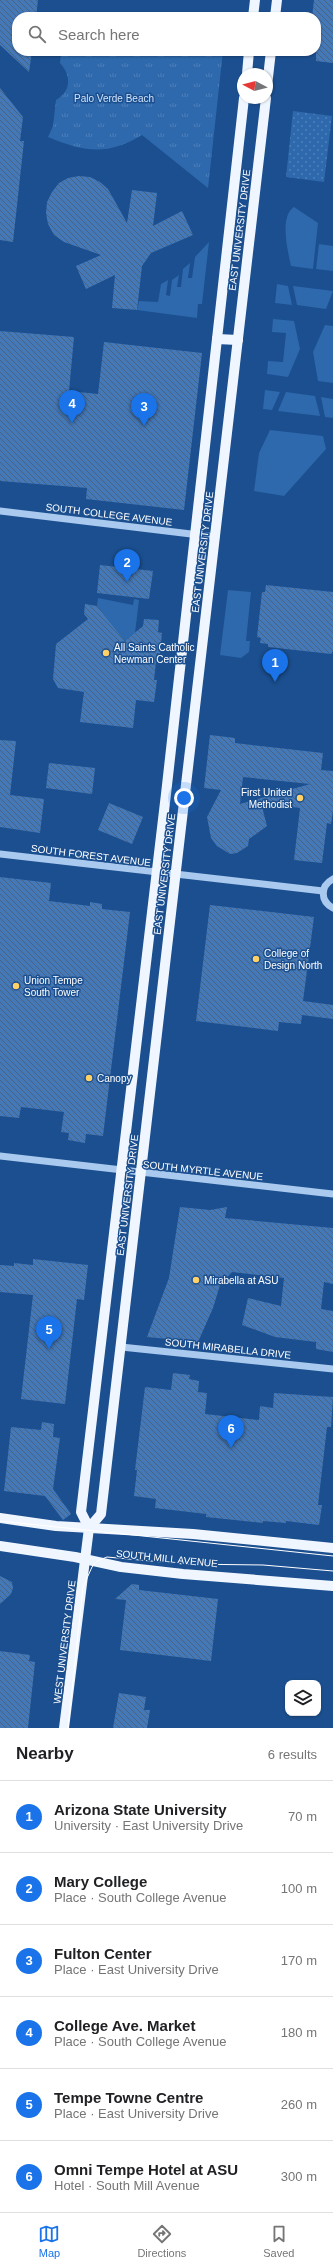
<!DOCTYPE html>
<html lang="en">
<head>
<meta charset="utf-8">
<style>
  body { margin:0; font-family:Arial,sans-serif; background:#f2f2f2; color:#202124 }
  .controls { position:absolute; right:12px; bottom:12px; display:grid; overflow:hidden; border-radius:8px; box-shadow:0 1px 3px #0004 }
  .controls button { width:36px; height:36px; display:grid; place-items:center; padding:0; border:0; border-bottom:1px solid #e0e0e0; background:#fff; color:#202124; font:20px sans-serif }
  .compass { position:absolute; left:237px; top:68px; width:36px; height:36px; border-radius:50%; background:#fff; box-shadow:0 1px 3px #0004; rotate:277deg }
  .you { position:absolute; left:184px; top:798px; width:14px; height:14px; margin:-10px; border:3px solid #fff; border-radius:50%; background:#1a73e8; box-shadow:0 0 0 6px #1a73e833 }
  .badge { display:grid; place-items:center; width:26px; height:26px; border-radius:50%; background:#1a73e8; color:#fff; font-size:13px; font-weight:700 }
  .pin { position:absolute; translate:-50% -33px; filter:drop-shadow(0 1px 2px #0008) }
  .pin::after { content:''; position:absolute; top:21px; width:14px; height:12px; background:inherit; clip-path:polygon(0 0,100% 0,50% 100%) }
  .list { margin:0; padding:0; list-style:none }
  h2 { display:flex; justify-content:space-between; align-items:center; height:52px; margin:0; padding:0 16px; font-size:17px }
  h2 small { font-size:13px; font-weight:400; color:#757577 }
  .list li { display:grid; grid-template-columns:26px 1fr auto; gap:12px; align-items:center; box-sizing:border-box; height:72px; padding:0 16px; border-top:1px solid #e0e0e0 }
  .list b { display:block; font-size:15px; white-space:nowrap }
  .list p { margin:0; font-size:13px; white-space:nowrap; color:#757577 }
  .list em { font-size:13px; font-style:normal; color:#757577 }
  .icon { flex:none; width:22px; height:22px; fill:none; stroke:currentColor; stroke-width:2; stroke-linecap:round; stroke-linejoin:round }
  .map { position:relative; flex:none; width:333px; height:1728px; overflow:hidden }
  .search { position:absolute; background:#fff; box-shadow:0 1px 3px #0004; left:12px; right:12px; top:12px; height:44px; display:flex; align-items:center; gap:10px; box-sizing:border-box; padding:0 14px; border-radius:16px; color:#757577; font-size:15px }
  .sheet { height:484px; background:#fff }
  nav { display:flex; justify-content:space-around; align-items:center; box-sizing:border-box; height:56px; border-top:1px solid #e0e0e0; background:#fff; font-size:11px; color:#757577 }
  nav a { display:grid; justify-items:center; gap:2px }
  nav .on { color:#1a73e8 }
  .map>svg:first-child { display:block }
  .grass { fill:#2e69ad }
  .park { fill:url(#park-tufts) }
  .garden { fill:url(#garden-dots) }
  .building { fill:url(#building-back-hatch); fill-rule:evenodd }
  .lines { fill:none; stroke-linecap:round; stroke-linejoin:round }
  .minor { stroke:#a9c9ee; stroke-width:7 }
  .major { stroke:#f0f6ff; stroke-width:10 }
  .tram { stroke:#fff; stroke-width:1 }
  .poi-dot { fill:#ffd166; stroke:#1b4f8f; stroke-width:1.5 }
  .labels { text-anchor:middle; stroke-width:3; stroke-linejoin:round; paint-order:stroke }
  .park-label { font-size:10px; fill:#cfe3fa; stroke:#1b4f8f }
  .street-label { font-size:10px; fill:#fff; stroke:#1b4f8f }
  .poi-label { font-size:10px; fill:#fff; stroke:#1b4f8f; text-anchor:start }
</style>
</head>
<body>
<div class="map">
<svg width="333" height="1728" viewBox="0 0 333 1728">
  <defs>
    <pattern id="park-tufts" width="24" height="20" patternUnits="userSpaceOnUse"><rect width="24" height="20" fill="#2e69ad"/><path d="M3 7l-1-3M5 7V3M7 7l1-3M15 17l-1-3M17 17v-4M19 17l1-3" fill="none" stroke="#4d80b9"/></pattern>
    <pattern id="garden-dots" width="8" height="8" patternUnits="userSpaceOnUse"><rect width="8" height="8" fill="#2e69ad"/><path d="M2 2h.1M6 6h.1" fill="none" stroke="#4d80b9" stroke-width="1.8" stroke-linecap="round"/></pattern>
    <pattern id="building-back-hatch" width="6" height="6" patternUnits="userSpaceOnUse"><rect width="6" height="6" fill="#4478b7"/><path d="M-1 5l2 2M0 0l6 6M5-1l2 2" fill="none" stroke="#486282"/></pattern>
  </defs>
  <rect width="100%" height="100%" fill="#1b4f8f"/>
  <g class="grass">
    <path d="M294,207L318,223L313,269L291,266C288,252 279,216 294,207Z"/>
    <path d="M209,242L202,304H198L197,318L137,310L139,301L158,302L161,284L168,280L166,295L170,296L172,280L179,275L177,287H181L183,269L190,263L188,278H192L195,257Z"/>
    <path d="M319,244L333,246V271L316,269Z"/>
    <path d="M277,284L288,286L292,305L275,303Z"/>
    <path d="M293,286L333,291L326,309L297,305Z"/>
    <path d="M273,319L294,321L300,349L288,377L267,374L268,361L283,362L286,333L272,332Z"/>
    <path d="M325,325L333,326V383L318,381L313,352Z"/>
    <path d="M265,390L280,392L272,410L263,409Z"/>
    <path d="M286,392L315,396L320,416L278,411Z"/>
    <path d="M321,397L333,399V418L325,417Z"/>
    <path d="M270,430L323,436L326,449L284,496L254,491L259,453Z"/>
    <path d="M228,590L251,592L246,641H250L249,652L241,658L220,655Z"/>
    <path d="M98,598L133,605L134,599L139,600L135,633L125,641L97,606Z"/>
  </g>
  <path class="park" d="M61,51H223L208,188L142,135C108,156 84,152 48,137L53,126L56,100C72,91 71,75 60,63Z"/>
  <path class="garden" d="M293,111L332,116L324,182L286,177Z"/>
  <g class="building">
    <path d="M0,0H38L36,17H17V51H32L29,72L0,45Z"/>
    <path d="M314,0H333V63L316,61V17H312Z"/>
    <path d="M0,88L23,117L20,141H24L13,242L0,240Z"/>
    <path d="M79,176L90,177L100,182L108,189L127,223L132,190L157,193L153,226L182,211L193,235L151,253L142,266L137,310L112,308L115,275L86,289L76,266L101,255L64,242L54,235L48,224L46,213L47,202L52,192L59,183L68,178Z"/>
    <path d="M0,331L74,337L69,391L98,394L104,342L202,353L184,510L86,499L87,488L0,481Z"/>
    <path d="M100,565L153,571L149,599L97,593Z"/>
    <path d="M266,585L333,592V651L331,654L268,647V644L260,643L261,638L257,637L262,592H265Z"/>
    <path d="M85,604L97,606L125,641L143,626L144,619L159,620L158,632L162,633L160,654L157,653L154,680H157L154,702L136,700L133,728L80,722L84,692L58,688L53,679L56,644L88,619L84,614Z"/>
    <path d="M210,735L235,738V743L323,753L321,770L333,771V810L331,824L327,823L322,863L294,860L300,808L261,803L267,826L249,839L248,846L237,853L230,854L217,846L211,838L207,817L221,790L204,788ZM243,777L310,784L240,804Z"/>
    <path d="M0,740L16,741L10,795L44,799L40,833L0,827Z"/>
    <path d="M49,763L95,768L92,794L46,788Z"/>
    <path d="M109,803L143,817L132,844L98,830Z"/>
    <path d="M0,877L51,883L49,901L90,906V902L102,904V909L130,912L103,1136L86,1134L85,1143L68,1140L69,1133L61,1132L64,1112L21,1107L19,1118L0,1116Z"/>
    <path d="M210,905L314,917L303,1001L333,1005V1019L302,1015L301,1024L279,1022L278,1031L196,1021Z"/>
    <path d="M180,1207L210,1210L227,1207L225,1218L333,1228V1284L324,1282L321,1309L333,1311V1352L316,1349V1342L275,1337L242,1325L248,1298L281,1306L284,1278L232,1272L220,1285L213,1308L198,1342L147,1337L169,1278Z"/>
    <path d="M33,1259L88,1265L84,1300L77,1299L65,1404L21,1399L33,1295L0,1292V1265L14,1266V1263L33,1265Z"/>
    <path d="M173,1373L190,1375L189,1379L199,1381L198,1392L207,1393L205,1414L259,1420L260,1406L273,1408L274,1393L333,1397L331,1427H327L318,1505H322L319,1525L286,1521V1523L263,1521V1523L206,1517V1514L155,1508L156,1499L134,1496L137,1470H135L145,1387L171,1390Z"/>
    <path d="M42,1422L54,1424L53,1437L60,1438L53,1489L71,1514L63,1520L45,1496L4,1491L11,1427L41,1430Z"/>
    <path d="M0,1576L12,1582L13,1588L11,1594L0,1604Z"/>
    <path d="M132,1584L139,1585V1590L218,1599L211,1661L120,1650L126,1600L115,1599Z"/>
    <path d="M0,1651L30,1655L29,1661L35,1662L28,1728H0Z"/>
    <path d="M119,1693L146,1697L144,1710H150L147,1728H113Z"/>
  </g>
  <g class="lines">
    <g class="minor">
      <path d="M0,511L216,537"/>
      <path d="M0,854L323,891"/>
      <path d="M333,879C320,886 320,901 333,908"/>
      <path d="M0,1156L333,1194"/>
      <path d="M121,1347L333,1369"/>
    </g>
    <g class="major">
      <path d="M253,17L255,0"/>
      <path d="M275,17L277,0"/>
      <path d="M247,74L249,51"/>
      <path d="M267,86L271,51"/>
      <path d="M217,339L238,340"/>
      <path d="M0,1518L56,1526L193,1534L333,1548"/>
      <path d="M89,1528L81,1512L166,794L244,98"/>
      <path d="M0,1546L75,1557L121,1567L183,1574L333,1586"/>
      <path d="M64,1728L89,1528L101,1514L266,98"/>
    </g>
    <g class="tram">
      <path d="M0,1521L333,1556"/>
      <path d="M68,1728L83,1587L92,1567L97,1561L107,1557L184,1564L263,1565L333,1571"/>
    </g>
  </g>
  <g class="poi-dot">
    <circle cx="106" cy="653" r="4"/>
    <circle cx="300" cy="798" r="4"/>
    <circle cx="256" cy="959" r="4"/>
    <circle cx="16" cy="986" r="4"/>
    <circle cx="89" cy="1078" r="4"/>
    <circle cx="196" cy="1280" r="4"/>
  </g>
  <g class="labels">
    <g class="park-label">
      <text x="114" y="102">Palo Verde Beach</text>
    </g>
    <g class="street-label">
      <text transform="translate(239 230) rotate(-83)" y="4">EAST UNIVERSITY DRIVE</text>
      <text transform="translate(109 514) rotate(7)" y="4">SOUTH COLLEGE AVENUE</text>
      <text transform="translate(202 552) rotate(-83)" y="4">EAST UNIVERSITY DRIVE</text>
      <text transform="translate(91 855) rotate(7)" y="4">SOUTH FOREST AVENUE</text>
      <text transform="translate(164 874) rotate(-83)" y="4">EAST UNIVERSITY DRIVE</text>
      <text transform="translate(203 1170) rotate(6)" y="4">SOUTH MYRTLE AVENUE</text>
      <text transform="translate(127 1195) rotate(-83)" y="4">EAST UNIVERSITY DRIVE</text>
      <text transform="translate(228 1348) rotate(6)" y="4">SOUTH MIRABELLA DRIVE</text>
      <text transform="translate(167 1558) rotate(6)" y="4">SOUTH MILL AVENUE</text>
      <text transform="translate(64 1642) rotate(-83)" y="4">WEST UNIVERSITY DRIVE</text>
    </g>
    <g class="poi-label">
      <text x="114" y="651">All Saints Catholic<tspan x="114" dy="12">Newman Center</tspan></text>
      <text x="292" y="796" text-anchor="end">First United<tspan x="292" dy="12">Methodist</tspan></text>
      <text x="264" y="957">College of<tspan x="264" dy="12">Design North</tspan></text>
      <text x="24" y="984">Union Tempe<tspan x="24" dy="12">South Tower</tspan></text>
      <text x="97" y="1082">Canopy</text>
      <text x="204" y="1284">Mirabella at ASU</text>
    </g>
  </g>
</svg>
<div class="controls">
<button><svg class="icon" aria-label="layers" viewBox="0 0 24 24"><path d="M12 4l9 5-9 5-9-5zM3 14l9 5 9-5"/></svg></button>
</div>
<svg class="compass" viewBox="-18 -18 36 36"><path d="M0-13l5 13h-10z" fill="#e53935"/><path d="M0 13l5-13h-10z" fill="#757577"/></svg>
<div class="you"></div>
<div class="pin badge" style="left:275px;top:682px">1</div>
<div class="pin badge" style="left:127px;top:582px">2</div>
<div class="pin badge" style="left:144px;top:426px">3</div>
<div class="pin badge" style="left:72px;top:423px">4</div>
<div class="pin badge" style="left:49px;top:1349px">5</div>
<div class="pin badge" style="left:231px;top:1448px">6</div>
<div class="search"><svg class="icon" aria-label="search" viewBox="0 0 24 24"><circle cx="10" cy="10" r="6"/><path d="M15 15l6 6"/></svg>Search here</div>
</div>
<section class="sheet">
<h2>Nearby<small>6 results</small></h2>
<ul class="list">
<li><span class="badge">1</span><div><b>Arizona State University</b><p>University · East University Drive</p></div><em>70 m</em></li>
<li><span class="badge">2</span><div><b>Mary College</b><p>Place · South College Avenue</p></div><em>100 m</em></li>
<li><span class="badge">3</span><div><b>Fulton Center</b><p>Place · East University Drive</p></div><em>170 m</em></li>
<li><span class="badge">4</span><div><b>College Ave. Market</b><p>Place · South College Avenue</p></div><em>180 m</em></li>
<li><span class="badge">5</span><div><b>Tempe Towne Centre</b><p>Place · East University Drive</p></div><em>260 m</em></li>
<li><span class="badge">6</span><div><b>Omni Tempe Hotel at ASU</b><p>Hotel · South Mill Avenue</p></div><em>300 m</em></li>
</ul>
</section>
<nav>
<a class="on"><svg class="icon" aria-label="map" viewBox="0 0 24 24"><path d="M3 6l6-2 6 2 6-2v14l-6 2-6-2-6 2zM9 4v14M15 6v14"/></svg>Map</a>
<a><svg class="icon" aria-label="directions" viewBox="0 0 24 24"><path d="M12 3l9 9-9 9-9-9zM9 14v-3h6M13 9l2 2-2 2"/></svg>Directions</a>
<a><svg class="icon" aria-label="saved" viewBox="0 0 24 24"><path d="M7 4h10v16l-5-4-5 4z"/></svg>Saved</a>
</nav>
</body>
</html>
